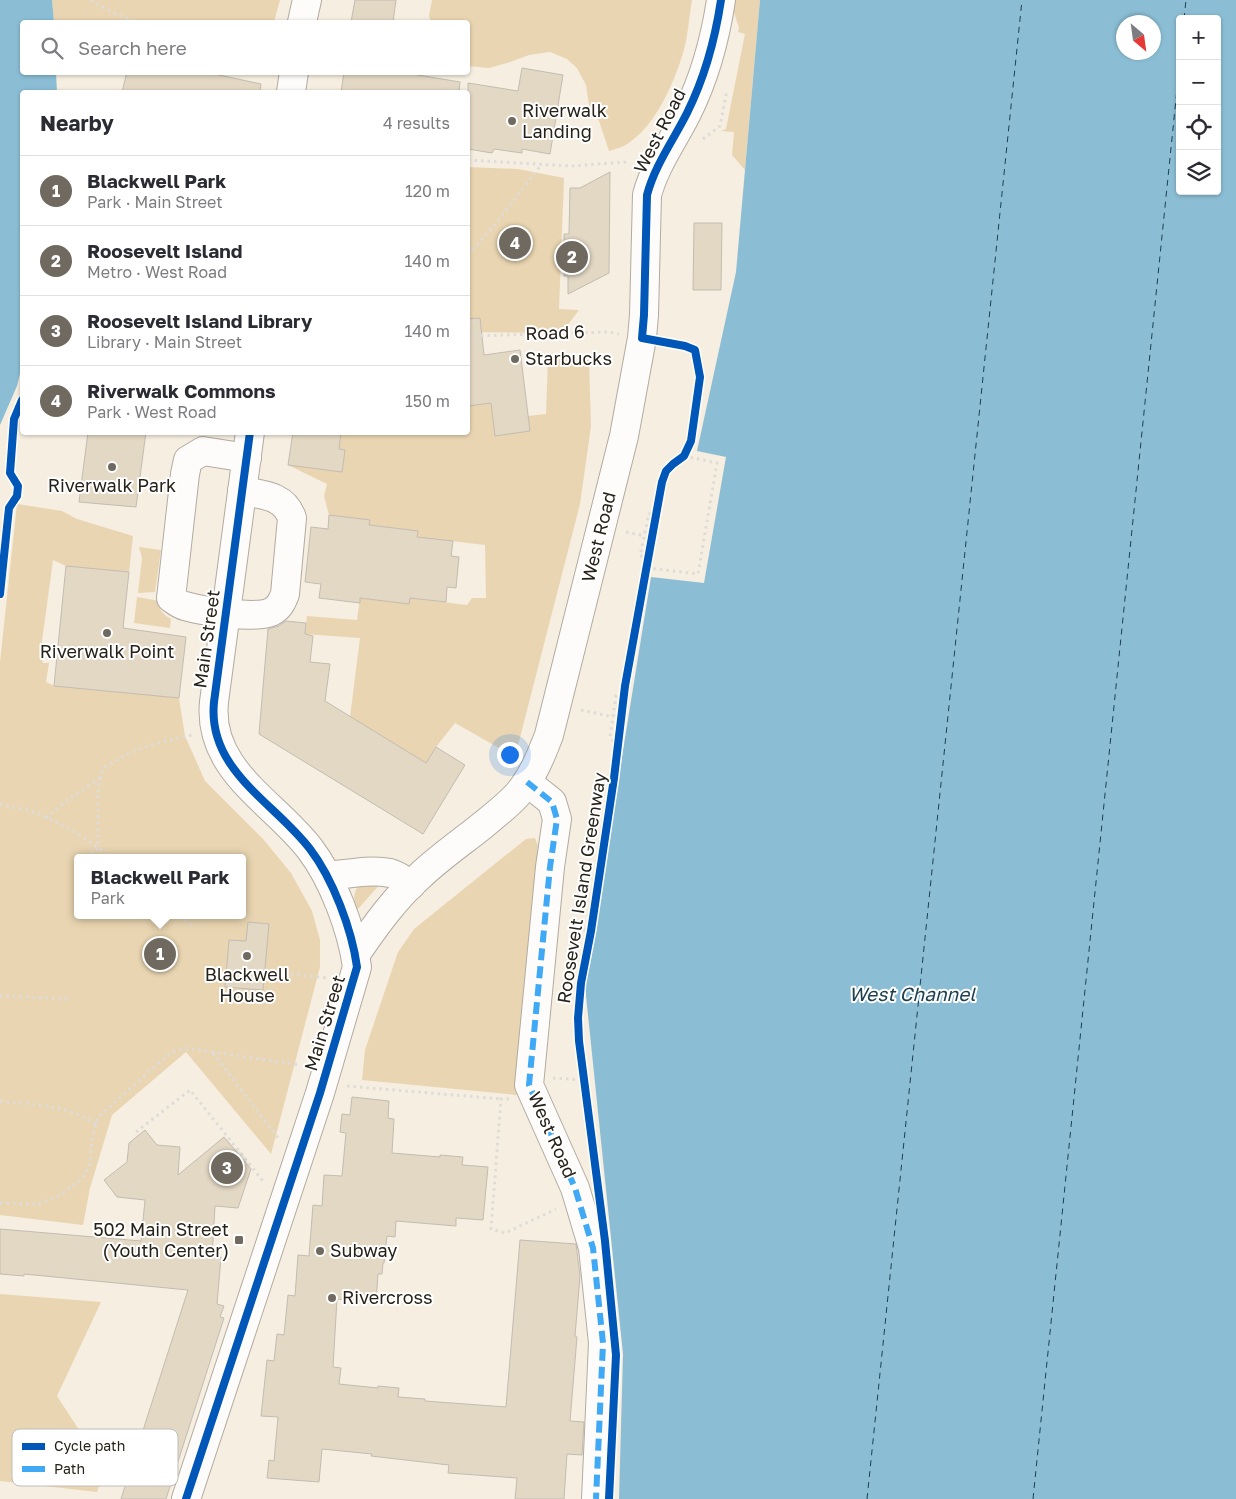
<!DOCTYPE html>
<html lang="en">
<head>
<meta charset="utf-8">
<style>
  body { margin:0; font-family:"Golos Text",sans-serif; background:#f7f7f7; color:#2b2b33 }
  .controls { position:absolute; right:15px; top:15px; display:grid; overflow:hidden; border-radius:5px; box-shadow:0 1px 4px #0004 }
  .controls button { width:45px; height:45px; display:grid; place-items:center; padding:0; border:0; border-bottom:1px solid #e1e1e2; background:#fff; color:#2b2b33; font:25px sans-serif }
  .compass { position:absolute; left:1116px; top:15px; width:45px; height:45px; border-radius:50%; background:#fff; box-shadow:0 1px 4px #0004; rotate:151deg }
  .you { position:absolute; left:509px; top:754px; width:18px; height:18px; margin:-12px; border:4px solid #fff; border-radius:50%; background:#1a73e8; box-shadow:0 0 0 8px #1a73e833 }
  .badge { display:grid; place-items:center; width:32px; height:32px; border-radius:50%; background:#6f695f; color:#fff; font-size:16px; font-weight:700 }
  .pin { position:absolute; translate:-50% -50%; border:2px solid #fff; box-shadow:0 1px 5px #0006 }
  .popup { position:absolute; left:74px; top:854px; width:172px; height:65px; box-sizing:border-box; display:grid; place-content:center; border-radius:5px; background:#fff; filter:drop-shadow(0 1px 4px #0005); font-size:16px; white-space:nowrap; color:#7c7c81 }
  .popup b { font-size:19px; color:#2b2b33 }
  .popup::after { content:''; position:absolute; left:50%; top:100%; margin-left:-10px; border:10px solid transparent; border-top-color:#fff }
  .list { margin:0; padding:0; list-style:none }
  h2 { display:flex; justify-content:space-between; align-items:center; height:65px; margin:0; padding:0 20px; font-size:21px }
  h2 small { font-size:16px; font-weight:400; color:#7c7c81 }
  .list li { display:grid; grid-template-columns:32px 1fr auto; gap:15px; align-items:center; box-sizing:border-box; height:70px; padding:0 20px; border-top:1px solid #e1e1e2 }
  .list b { display:block; font-size:19px; white-space:nowrap }
  .list p { margin:0; font-size:16px; white-space:nowrap; color:#7c7c81 }
  .list em { font-size:16px; font-style:normal; color:#7c7c81 }
  .icon { flex:none; width:28px; height:28px; fill:none; stroke:currentColor; stroke-width:2; stroke-linecap:round; stroke-linejoin:round }
  .map { position:relative; flex:none; width:1236px; height:1499px; overflow:hidden }
  .search { position:absolute; background:#fff; box-shadow:0 1px 4px #0004; left:20px; top:20px; width:450px; height:55px; display:flex; align-items:center; gap:12px; box-sizing:border-box; padding:0 18px; border-radius:5px; color:#7c7c81; font-size:19px }
  .panel { position:absolute; background:#fff; box-shadow:0 1px 4px #0004; left:20px; top:90px; width:450px; height:345px; border-radius:5px }
  .map>svg:first-child { display:block }
  .green { fill:#e9d5b1; fill-rule:evenodd }
  .water { fill:#8bbed5; fill-rule:evenodd }
  .lines { fill:none; stroke-linecap:round; stroke-linejoin:round }
  .ferry { stroke:#1d4051; stroke-width:1; stroke-dasharray:6 5; stroke-linecap:butt }
  .building { fill:#e3d8c4; stroke:#c2bcb2 }
  .minor-casing { stroke:#b1aba1; stroke-width:30 }
  .path { stroke:#dedcd8; stroke-width:3; stroke-dasharray:2.5 4; stroke-linecap:butt }
  .minor { stroke:#fefcfa; stroke-width:28 }
  .quiet { stroke:#3fa9f5; stroke-width:6; stroke-dasharray:12 6; stroke-linecap:butt }
  .cycleway-casing { stroke:#fff; stroke-width:11 }
  .cycleway { stroke:#0057b8; stroke-width:8 }
  .poi-dot { fill:#6f695f; stroke:#fff; stroke-width:2 }
  .labels { text-anchor:middle; stroke-width:4; stroke-linejoin:round; paint-order:stroke }
  .poi-label { font-size:18px; fill:#272219; stroke:#fff; text-anchor:start }
  .street-label { font-size:18px; fill:#272219; stroke:#fff }
  .water-label { font-size:19px; font-style:italic; fill:#1d4051; stroke:#fff }
  .key { fill:#fff; stroke:#bebdba; stroke-width:1 }
  .key-label { font-size:14px; fill:#272219 }
</style>
</head>
<body>
<div class="map">
<svg width="1236" height="1499" viewBox="0 0 1236 1499">
  <rect width="100%" height="100%" fill="#f6eee0"/>
  <g class="green">
    <path d="M52,0H280L274,22H54Z"/>
    <path d="M432,0H692C689,17 688,37 683,53C674,83 656,124 630,142C624,147 616,149 609,151L599,121L589,105L586,85L577,68L567,59L550,52L529,55L507,63L489,68L468,66V22H431L429,16Z"/>
    <path d="M730,0H760L745,170L732,155L734,132L721,131L726,129L745,34L738,32L739,28Z"/>
    <path d="M468,167L518,169L564,178L559,309L579,310L567,326L552,333L468,332Z"/>
    <path d="M548,359L589,360L591,426L580,504L515,757L455,723L436,747L426,763L350,717L360,638L305,634L307,616L357,620L360,598L409,603L410,598L467,605L472,598H486L485,545L417,537L418,531L369,525L370,520L329,515L324,496L327,484L288,465L342,472L345,450L339,449L341,433L468,432V406L491,403L495,435L530,431L528,416L546,414Z"/>
    <path d="M17,504L62,511L77,519L133,536L129,572L66,566L53,560L40,656L43,663H49L46,682L55,686L179,698L185,736L205,781L263,839L291,873L312,911L320,940V967L271,1154L186,1052L112,1115L90,1188L83,1225L0,1215V662ZM78,858H242V915H78Z"/>
    <path d="M139,547L161,550L155,592L138,593L142,558Z"/>
    <path d="M137,597L160,601L161,611L166,616L171,619L170,628L134,623Z"/>
    <path d="M535,838L538,846L517,1095L362,1080L365,1050L398,952L414,929L526,839Z"/>
    <path d="M382,882L357,910C353,899 353,894 359,884Z"/>
    <path d="M0,1294L101,1302L57,1396L79,1430L116,1440L97,1492L0,1481Z"/>
  </g>
  <g class="water">
    <path d="M0,0H52L54,22H22V72L56,73L57,92H22V365L17,386L0,425Z"/>
    <path d="M760,0H1236V1499H619L623,1354L585,986L651,577L704,583L726,457L697,451L736,272ZM1180,19H1217V191H1180ZM1124,22H1154V52H1124Z"/>
  </g>
  <g class="lines">
    <g class="ferry">
      <path d="M1184,19L1186,0"/>
      <path d="M867,1499L1022,0"/>
      <path d="M1033,1499L1180,60"/>
    </g>
  </g>
  <g class="building">
    <path d="M355,0H396L393,22H351Z"/>
    <path d="M522,68L563,75L550,154L522,149V153L494,149L492,153L468,149V83L518,91Z"/>
    <path d="M127,72H205L261,84L260,92H122Z"/>
    <path d="M344,72H400L460,82L459,92H341Z"/>
    <path d="M610,172L609,273L568,294V276H564V234H569L570,188H580Z"/>
    <path d="M694,223H722L721,290H693Z"/>
    <path d="M480,318L484,355L520,350L530,431L495,436L491,403L468,406V319Z"/>
    <path d="M88,432H146L136,507L79,502Z"/>
    <path d="M293,432H341L339,449L345,450L342,472L288,465Z"/>
    <path d="M329,515L370,520L369,525L418,531L417,537L453,541L451,556L459,557L456,588L447,587L446,602L410,598L409,604L360,598V603L319,598L321,584L305,582L311,527L328,529Z"/>
    <path d="M66,566L129,572L123,628L186,637L179,698L54,686Z"/>
    <path d="M286,621L306,623L305,634L313,636L310,662L330,664L325,701L426,763L436,747L465,765L423,834L259,734L268,629L279,626Z"/>
    <path d="M248,922L269,924L263,990L225,987L229,940L246,941Z"/>
    <path d="M352,1097L389,1101L388,1118L394,1119L392,1153L440,1157V1155L463,1157L462,1165L488,1167L483,1220L456,1218V1226L396,1221L395,1237L387,1236L384,1263H383L382,1274H378L376,1303L337,1299L333,1367L341,1368L339,1384L378,1388V1386L399,1388L398,1397L425,1399V1401L506,1407L520,1240L576,1244L580,1276L575,1336L577,1337L570,1421L584,1422L582,1455L567,1454L564,1499H515L517,1478L448,1473L449,1465L371,1456L372,1454L322,1449L319,1482L267,1478L269,1460L274,1461L278,1417L261,1416L267,1360L274,1361L277,1334L284,1335L288,1295L295,1296L298,1255L309,1256L313,1205L322,1206L324,1175L342,1176L346,1133L340,1132L342,1114L350,1115Z"/>
    <path d="M145,1130L157,1145L180,1147L178,1175L224,1137L251,1169L238,1208L215,1206L212,1257H221L217,1304L224,1306L220,1317L224,1318L166,1499H121L188,1290L24,1274V1276L0,1274V1229L141,1241L145,1200L117,1197L104,1180L127,1162L129,1143Z"/>
  </g>
  <g class="lines">
    <defs>
      <g id="minor">
        <path d="M302,22L307,0"/>
        <path d="M291,92L294,72"/>
        <path d="M242,491C263,495 284,495 292,518L285,594C282,602 279,608 271,612C255,619 202,611 185,606C180,605 175,601 171,598L185,474L188,460L203,451L247,458"/>
        <path d="M527,782L552,802L557,819L550,867L529,1085L575,1188L593,1248L603,1343L596,1499"/>
        <path d="M328,876C348,874 370,869 390,873C398,875 404,880 411,885"/>
        <path d="M356,954C375,926 395,898 421,875C440,857 462,842 483,825C495,815 507,806 517,795C532,778 541,756 549,735L624,436L642,338L644,315L647,195C655,165 673,141 687,113C705,77 715,40 721,0"/>
        <path d="M186,1499L320,1093L357,967C352,930 333,879 310,849C274,802 207,770 214,702L250,432"/>
      </g>
    </defs>
    <use href="#minor" class="minor-casing"/>
    <g class="path">
      <path d="M91,0C108,11 124,19 143,22"/>
      <path d="M703,139L720,126L727,90"/>
      <path d="M468,160L570,166L628,162"/>
      <path d="M468,255L493,227L541,165"/>
      <path d="M468,336L609,332L619,334"/>
      <path d="M626,532L645,536"/>
      <path d="M649,557L640,556L649,514L656,515"/>
      <path d="M647,568L698,574L717,463L684,456"/>
      <path d="M581,710L613,717"/>
      <path d="M618,746L610,737L616,695L624,691"/>
      <path d="M0,804C10,807 21,808 30,811C57,820 89,839 110,858"/>
      <path d="M46,818L66,801L100,778"/>
      <path d="M86,858L98,847V787L103,768L129,753L157,743L192,735"/>
      <path d="M180,915L192,925"/>
      <path d="M570,927L591,931"/>
      <path d="M265,971L327,978"/>
      <path d="M0,996L71,999"/>
      <path d="M213,1053L278,1138"/>
      <path d="M553,1078L584,1080"/>
      <path d="M347,1086L501,1099"/>
      <path d="M509,1099H501L491,1229L505,1233L556,1209"/>
      <path d="M0,1101C37,1105 63,1104 96,1124"/>
      <path d="M136,1132L190,1090L263,1181"/>
      <path d="M0,1203L39,1204L62,1194L82,1179L90,1164L92,1138L98,1117L170,1053L185,1048L301,1065"/>
    </g>
    <use href="#minor" class="minor"/>
    <path class="quiet" d="M527,782L552,802L557,819L550,867L529,1085L575,1188L593,1248L603,1343L596,1499"/>
    <defs>
      <g id="cycleway">
        <path d="M0,594L9,508L17,496L18,486L10,473L14,419L22,400"/>
        <path d="M186,1499L320,1093L357,967C352,930 333,879 310,849C274,802 207,770 214,702L250,432"/>
        <path d="M609,1499L616,1355L605,1241L579,1041L578,1018L581,983L591,931L614,778L625,686L662,482L666,471L673,464L684,456L691,441L700,377L695,350L685,346L642,338L644,315L647,195C655,165 673,141 687,113C705,77 715,40 721,0"/>
      </g>
    </defs>
    <use href="#cycleway" class="cycleway-casing"/>
    <use href="#cycleway" class="cycleway"/>
  </g>
  <g class="poi-dot">
    <circle cx="512" cy="121" r="5"/>
    <circle cx="515" cy="359" r="5"/>
    <circle cx="112" cy="467" r="5"/>
    <circle cx="107" cy="633" r="5"/>
    <circle cx="247" cy="956" r="5"/>
    <rect x="234" y="1235" width="10" height="10" rx="2.5"/>
    <circle cx="320" cy="1251" r="5"/>
    <circle cx="332" cy="1298" r="5"/>
  </g>
  <g class="labels">
    <g class="poi-label">
      <text x="522" y="117">Riverwalk<tspan x="522" dy="21">Landing</tspan></text>
      <text x="525" y="365">Starbucks</text>
      <text x="112" y="492" text-anchor="middle">Riverwalk Park</text>
      <text x="107" y="658" text-anchor="middle">Riverwalk Point</text>
      <text x="247" y="981" text-anchor="middle">Blackwell<tspan x="247" dy="21">House</tspan></text>
      <text x="229" y="1236" text-anchor="end">502 Main Street<tspan x="229" dy="21">(Youth Center)</tspan></text>
      <text x="330" y="1257">Subway</text>
      <text x="342" y="1304">Rivercross</text>
    </g>
    <g class="street-label">
      <text transform="translate(660 131) rotate(-63)" y="6">West Road</text>
      <text transform="translate(555 333) rotate(-2)" y="6">Road 6</text>
      <text transform="translate(599 537) rotate(-76)" y="6">West Road</text>
      <text transform="translate(207 639) rotate(-82)" y="6">Main Street</text>
      <text transform="translate(582 888) rotate(-81)" y="6">Roosevelt Island Greenway</text>
      <text transform="translate(325 1023) rotate(-73)" y="6">Main Street</text>
      <text transform="translate(552 1135) rotate(66)" y="6">West Road</text>
    </g>
    <g class="water-label">
      <text x="912" y="1001">West Channel</text>
    </g>
  </g>
  <rect x="12" y="1429" width="166" height="57" rx="8" class="key"/>
  <rect x="22" y="1443" width="23" height="7" fill="#0057b8"/>
  <rect x="22" y="1466" width="23" height="6" fill="#3fa9f5"/>
  <g class="key-label">
    <text x="54" y="1451">Cycle path</text>
    <text x="54" y="1474">Path</text>
  </g>
</svg>
<div class="controls">
<button>+</button>
<button>−</button>
<button><svg class="icon" aria-label="locate" viewBox="0 0 24 24"><circle cx="12" cy="12" r="6"/><path d="M12 2v4M12 18v4M2 12h4M18 12h4"/></svg></button>
<button><svg class="icon" aria-label="layers" viewBox="0 0 24 24"><path d="M12 4l9 5-9 5-9-5zM3 14l9 5 9-5"/></svg></button>
</div>
<svg class="compass" viewBox="-18 -18 36 36"><path d="M0-13l5 13h-10z" fill="#e53935"/><path d="M0 13l5-13h-10z" fill="#7c7c81"/></svg>
<div class="you"></div>
<div class="pin badge" style="left:160px;top:954px">1</div>
<div class="popup"><b>Blackwell Park</b>Park</div>
<div class="pin badge" style="left:572px;top:257px">2</div>
<div class="pin badge" style="left:227px;top:1168px">3</div>
<div class="pin badge" style="left:515px;top:243px">4</div>
<div class="search"><svg class="icon" aria-label="search" viewBox="0 0 24 24"><circle cx="10" cy="10" r="6"/><path d="M15 15l6 6"/></svg>Search here</div>
<section class="panel">
<h2>Nearby<small>4 results</small></h2>
<ul class="list">
<li><span class="badge">1</span><div><b>Blackwell Park</b><p>Park · Main Street</p></div><em>120 m</em></li>
<li><span class="badge">2</span><div><b>Roosevelt Island</b><p>Metro · West Road</p></div><em>140 m</em></li>
<li><span class="badge">3</span><div><b>Roosevelt Island Library</b><p>Library · Main Street</p></div><em>140 m</em></li>
<li><span class="badge">4</span><div><b>Riverwalk Commons</b><p>Park · West Road</p></div><em>150 m</em></li>
</ul>
</section>
</div>
</body>
</html>
